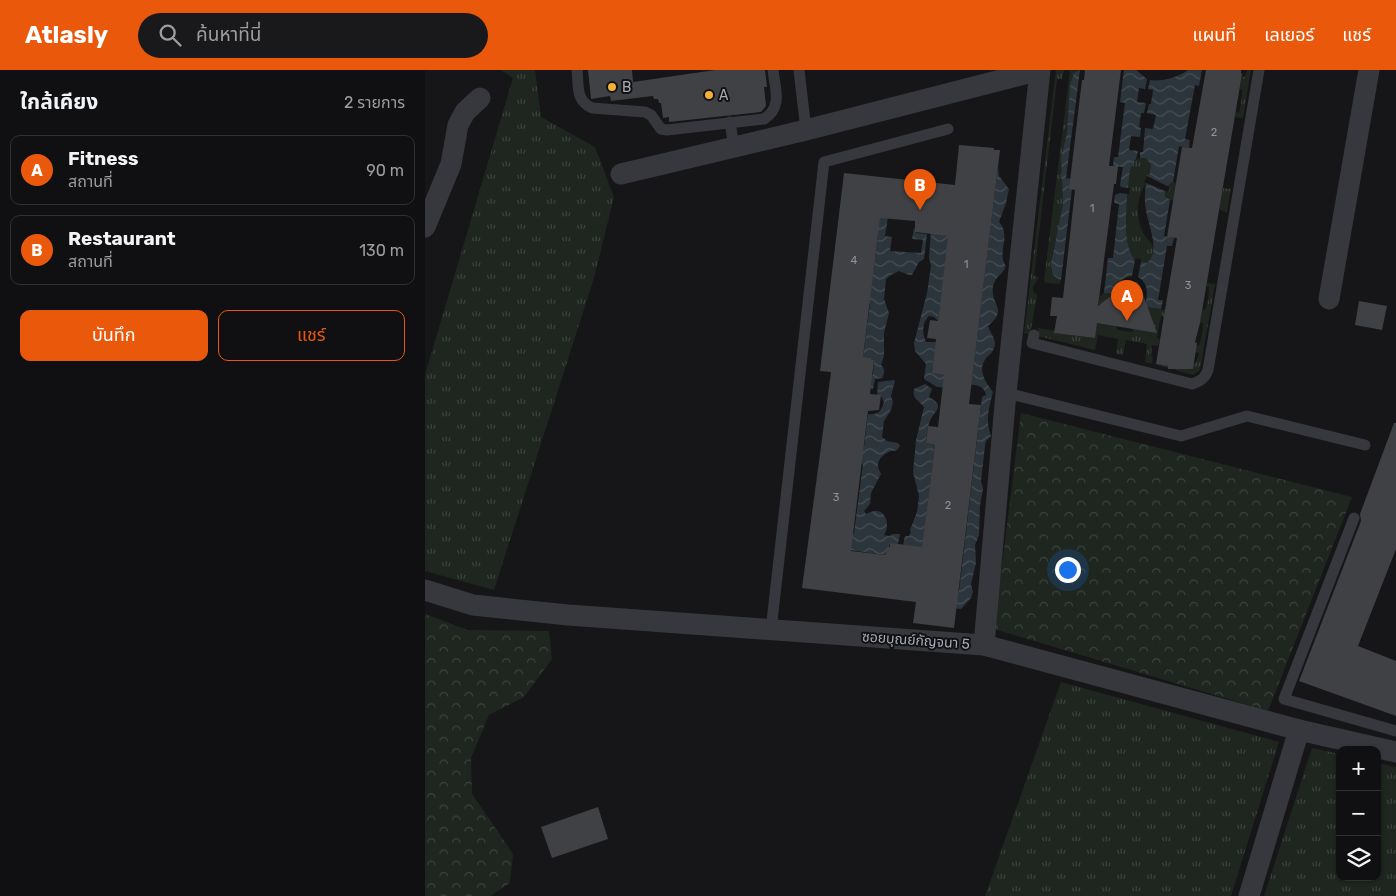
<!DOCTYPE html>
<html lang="th">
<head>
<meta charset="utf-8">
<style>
  body { margin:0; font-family:Rubik,"Noto Sans Thai",sans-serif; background:#19191b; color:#f1f3f6 }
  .controls { position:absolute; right:15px; bottom:15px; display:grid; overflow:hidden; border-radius:10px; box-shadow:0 1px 4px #0004 }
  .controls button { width:45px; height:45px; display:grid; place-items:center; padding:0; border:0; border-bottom:1px solid #303032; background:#101012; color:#f1f3f6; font:25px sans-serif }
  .you { position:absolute; left:642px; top:499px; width:18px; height:18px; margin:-12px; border:4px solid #fff; border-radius:50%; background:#1a73e8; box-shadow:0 0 0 8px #1a73e833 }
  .badge { display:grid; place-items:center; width:32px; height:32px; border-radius:50%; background:#ea580c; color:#fff; font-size:16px; font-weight:700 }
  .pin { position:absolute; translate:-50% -41px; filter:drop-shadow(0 1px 2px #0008) }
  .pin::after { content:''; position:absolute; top:26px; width:18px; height:15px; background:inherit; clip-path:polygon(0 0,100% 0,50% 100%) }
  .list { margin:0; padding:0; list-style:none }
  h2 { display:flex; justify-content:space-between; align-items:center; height:65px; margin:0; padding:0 20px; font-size:21px }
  h2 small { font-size:16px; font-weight:400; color:#9c9d9f }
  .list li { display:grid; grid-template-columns:32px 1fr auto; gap:15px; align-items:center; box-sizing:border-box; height:70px; margin:0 10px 10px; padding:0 10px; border:1px solid #303032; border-radius:10px }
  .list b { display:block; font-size:19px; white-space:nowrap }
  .list p { margin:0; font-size:16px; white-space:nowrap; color:#9c9d9f }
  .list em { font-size:16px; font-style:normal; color:#9c9d9f }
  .actions { display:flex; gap:10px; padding:15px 20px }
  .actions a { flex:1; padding:11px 0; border:1px solid #ea580c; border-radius:10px; text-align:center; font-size:18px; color:#ea580c }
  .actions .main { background:#ea580c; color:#fff }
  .icon { flex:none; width:28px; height:28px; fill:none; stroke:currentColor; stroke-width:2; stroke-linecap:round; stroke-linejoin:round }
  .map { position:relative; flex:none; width:971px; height:826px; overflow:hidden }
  header { display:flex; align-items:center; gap:30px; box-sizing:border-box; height:70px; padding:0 25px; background:#ea580c; color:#fff }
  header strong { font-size:24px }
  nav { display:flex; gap:28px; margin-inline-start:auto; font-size:18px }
  .search { width:350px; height:45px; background:#19191b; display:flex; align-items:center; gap:12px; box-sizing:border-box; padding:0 18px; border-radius:28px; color:#9c9d9f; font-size:19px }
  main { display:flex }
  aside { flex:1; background:#101012 }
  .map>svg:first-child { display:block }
  .grass { fill:url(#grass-tufts) }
  .forest { fill:url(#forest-crowns) }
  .water { fill:url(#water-waves) }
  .building { fill:#404145; fill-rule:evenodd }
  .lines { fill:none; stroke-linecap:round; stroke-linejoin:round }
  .service { stroke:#37383d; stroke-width:11 }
  .minor { stroke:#37383d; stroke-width:21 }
  .poi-dot { fill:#f2b134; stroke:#111113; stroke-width:2 }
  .labels { text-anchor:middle; stroke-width:4; stroke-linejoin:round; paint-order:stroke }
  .number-label { font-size:11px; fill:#8e929b }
  .poi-label { font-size:14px; fill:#a8adb8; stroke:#111113; text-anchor:start }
  .street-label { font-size:14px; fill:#a8adb8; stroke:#111113 }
</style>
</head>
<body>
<header>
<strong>Atlasly</strong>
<div class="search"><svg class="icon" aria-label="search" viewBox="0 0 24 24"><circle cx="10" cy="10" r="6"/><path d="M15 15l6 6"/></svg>ค้นหาที่นี่</div>
<nav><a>แผนที่</a><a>เลเยอร์</a><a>แชร์</a></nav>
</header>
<main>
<aside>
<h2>ใกล้เคียง<small>2 รายการ</small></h2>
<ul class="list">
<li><span class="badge">A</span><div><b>Fitness</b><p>สถานที่</p></div><em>90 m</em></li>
<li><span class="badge">B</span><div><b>Restaurant</b><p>สถานที่</p></div><em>130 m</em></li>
</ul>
<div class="actions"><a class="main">บันทึก</a><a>แชร์</a></div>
</aside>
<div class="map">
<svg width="971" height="826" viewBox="0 0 971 826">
  <defs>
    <pattern id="grass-tufts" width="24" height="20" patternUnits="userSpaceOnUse" patternTransform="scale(1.25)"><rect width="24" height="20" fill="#1e261f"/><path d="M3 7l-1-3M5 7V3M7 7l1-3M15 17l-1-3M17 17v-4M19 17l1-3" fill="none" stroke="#3c433d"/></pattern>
    <pattern id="forest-crowns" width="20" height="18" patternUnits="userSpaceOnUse" patternTransform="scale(1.25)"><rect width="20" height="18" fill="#1e261f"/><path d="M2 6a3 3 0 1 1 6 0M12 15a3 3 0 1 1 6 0" fill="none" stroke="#3c433d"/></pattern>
    <pattern id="water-waves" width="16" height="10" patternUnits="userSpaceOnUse" patternTransform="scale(1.25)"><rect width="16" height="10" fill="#2c353c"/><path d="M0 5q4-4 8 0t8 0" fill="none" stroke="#485056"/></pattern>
  </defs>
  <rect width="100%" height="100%" fill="#161618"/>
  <g class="grass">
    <path d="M76,0H110L116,47L170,77L189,127L169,208L69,520L0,501V305L88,8Z"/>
    <path d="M631,0H639L637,9H632L609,206L614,207L608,217V221L612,225L605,265L599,263Z"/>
    <path d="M645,0H663L662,1L654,0L644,41L642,63L636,87L638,134L632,166L628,179L626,201L631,208L636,210L635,214L621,213L619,211Z"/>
    <path d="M822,0H826L818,48L810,47L811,42L814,43C816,35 817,27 817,20L815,19L817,6L820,7Z"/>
    <path d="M715,88H721L726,95L724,107L722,106L719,112L721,113C711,128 710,150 720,166C722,169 726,172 727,175C730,181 727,188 722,193L716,192V189L710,188V190C697,173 702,144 702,124H704L705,118H703C704,108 704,92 715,88Z"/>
    <path d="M748,112L798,121V118L806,119L802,142L795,140V138L745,130L740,125V121L743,122L745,118L742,116Z"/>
    <path d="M782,213L790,214L775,300L768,305L750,300L752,297L768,300L769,293H771L774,283L770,282L771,275L774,276C776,269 778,261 778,253H775L778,239L780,240C783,233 784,225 784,217H781Z"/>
    <path d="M678,223L690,224L691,256L693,260L707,262L720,237L740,240L739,247L736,246C734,254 733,261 732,268L735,269L733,276L727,275L726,286L728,287L727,294L743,296L747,299L720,292L722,274L701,270L698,285L691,284L693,269L673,265L670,280L613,266V258L630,261V263L669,268L675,225L677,226Z"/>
    <path d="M636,612L854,672L806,826H560Z"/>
    <path d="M887,678L915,684V807H952V693L971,697V826H839Z"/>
  </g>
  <g class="forest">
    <path d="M596,343L927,427L843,641L569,559Z"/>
    <path d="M0,544L43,560L124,561L127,589L99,627L64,645L46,688L47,724L88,784L85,813L65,826H0Z"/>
  </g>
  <g class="water">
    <path d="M655,0L641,108L646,109L647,119L636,210C627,207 626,201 626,193L638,134L636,87L642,63L645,15L649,3Z"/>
    <path d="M699,0H711L722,9L720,19L714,18L712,32L721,33L719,43H716L714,57L716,58L715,67L706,66L704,80L713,81L711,89L705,100L703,118L696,117L695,115L698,97L688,96L689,87H693L700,33L695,32Z"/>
    <path d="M763,0H777L774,16L770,15L760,69L765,70L764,78L754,76L748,112L742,116L724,107L726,95L721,88H715V82H718L720,58L728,59L731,45L722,43L724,34H726L728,20L723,19L725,10C737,12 753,7 763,0Z"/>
    <path d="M573,96L574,106L584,119L581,133L574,152C587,166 571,183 581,196C578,204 570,207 568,216C565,236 584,238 563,256C565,262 570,268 570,274C569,280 566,284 562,287C551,299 561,313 568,322C564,338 560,350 566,366L561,371L560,376L556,411L558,419L555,436L554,465L550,475L551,493L546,514L548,522L546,528L536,539L514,537L534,521L556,335L557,327L561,325C559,314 548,315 539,314L547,308Z"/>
    <path d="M721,113L740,121V126L745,130L739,166L749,168L747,176H742L733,230H738L736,239L720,237C722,225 725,214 713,207L716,192L722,193C736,181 723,155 721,140C719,131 720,122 721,113Z"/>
    <path d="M695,123L702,124C702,144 697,173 710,190L707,206C696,207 692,214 690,224L679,223L683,188H688L694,134L689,133L690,125Z"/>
    <path d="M527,138L513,251L509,247L504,246C497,252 497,264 501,272H511L507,303L525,306L524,318L512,317L499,309L501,294L490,281L489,273L502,223L506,196L504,188L506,160Z"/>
    <path d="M437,146L463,147L460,166L467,167L465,181L496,183L498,170L487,169L489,158L491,159V163L502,164L499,189L494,192L487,205H484L474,201L466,205L461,209L459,229L464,243L459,263V286L456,295C460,299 460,302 457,308L450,309L448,319L417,315L448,305L449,291L446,290V288L438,287L445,234L427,232L446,218L453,165Z"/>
    <path d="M469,310L470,311L466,326L468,332L466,340L459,351L457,367L462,371L473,373L475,376L471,381C464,379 452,388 453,396C453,399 455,401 456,404L446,423L445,434L439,441L441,444C444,443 447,441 450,441C462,440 465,457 459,465L464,466L468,464H475L473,474H465L461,485L409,478L429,463L438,394L420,391L421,375L439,377L443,344C453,345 456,342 459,332L456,326H452L453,312Z"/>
    <path d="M500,314L507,319L504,327C520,336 511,339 506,349C502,356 502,365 501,373L510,375L495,496L478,475L480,466H484L486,462L485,460L492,442L494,426L488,402L491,370L499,337C494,330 487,330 489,319Z"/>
  </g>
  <g class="building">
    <path d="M163,0H207L208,12L290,0H340L342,17H339L341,36L336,42L244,52V47L238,48L236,33H234L233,29H229L228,26L186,31L185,26L166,29Z"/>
    <path d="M660,0H696L684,96H693L691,114H689L673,236L704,212H712L715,216L732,263L672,253L670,268L629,263L632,246H625L627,227L638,228L650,120L644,119L657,10H659Z"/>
    <path d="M781,0H816V3L817,4L775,253L770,272L772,273L768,299H743V296L731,294L752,168L742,167L757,77L767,78Z"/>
    <path d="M534,75L569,78V80H575L544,334L556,335L529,558L488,553L491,532L377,518L406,302L395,301L419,103L530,115ZM455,148L490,151V162L523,166L513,251L505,250L502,268L511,269L507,303L519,305L513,357L503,356L501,373L510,375L497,477L465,473V477H462L461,485L426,481L443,341L454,340L456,325L445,324L449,290H446V288L438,287Z"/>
    <path d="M934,231L962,236L957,260L930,255Z"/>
    <path d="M969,353H971V479L933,576L971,591V646L874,611L936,451L935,444Z"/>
    <path d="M173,737L183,769L127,788L116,757Z"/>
  </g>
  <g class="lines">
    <g class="service">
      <path d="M152,0C154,16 150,30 167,38L220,42L226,45L236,59L242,60L339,49C358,37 350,19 348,0"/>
      <path d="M374,0L381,60"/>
      <path d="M305,52L309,77"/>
      <path d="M609,265L607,273L767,314C776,311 780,308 783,300L834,0"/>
      <path d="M581,323L756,366L822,346L940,375"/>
      <path d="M929,448L859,629L971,661"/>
      <path d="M346,560L399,92L523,59"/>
    </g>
    <g class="minor">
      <path d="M196,104L381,60L615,0L581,323L559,575"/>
      <path d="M0,157L26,94L33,55L40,42L55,28"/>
      <path d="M904,229L944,0"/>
      <path d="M0,520L48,535L143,545L559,575L874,660L971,682"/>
      <path d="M824,826L874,660"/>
    </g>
  </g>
  <g class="poi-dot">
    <circle cx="187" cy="17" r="5"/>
    <circle cx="284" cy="25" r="5"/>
  </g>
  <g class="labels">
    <g class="number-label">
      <text x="789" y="66">2</text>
      <text x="667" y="142">1</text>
      <text x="429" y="194">4</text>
      <text x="541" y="198">1</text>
      <text x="763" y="219">3</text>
      <text x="411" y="431">3</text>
      <text x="523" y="439">2</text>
    </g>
    <g class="poi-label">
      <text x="197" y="22">B</text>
      <text x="294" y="30">A</text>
    </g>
    <g class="street-label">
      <text transform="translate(491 570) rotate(4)" y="5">ซอยบุณย์กัญจนา 5</text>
    </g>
  </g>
</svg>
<div class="controls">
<button>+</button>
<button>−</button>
<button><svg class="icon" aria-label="layers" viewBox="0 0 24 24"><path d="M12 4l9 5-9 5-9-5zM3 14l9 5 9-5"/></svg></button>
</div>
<div class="you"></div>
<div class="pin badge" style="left:702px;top:251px">A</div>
<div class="pin badge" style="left:495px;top:140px">B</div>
</div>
</main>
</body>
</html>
